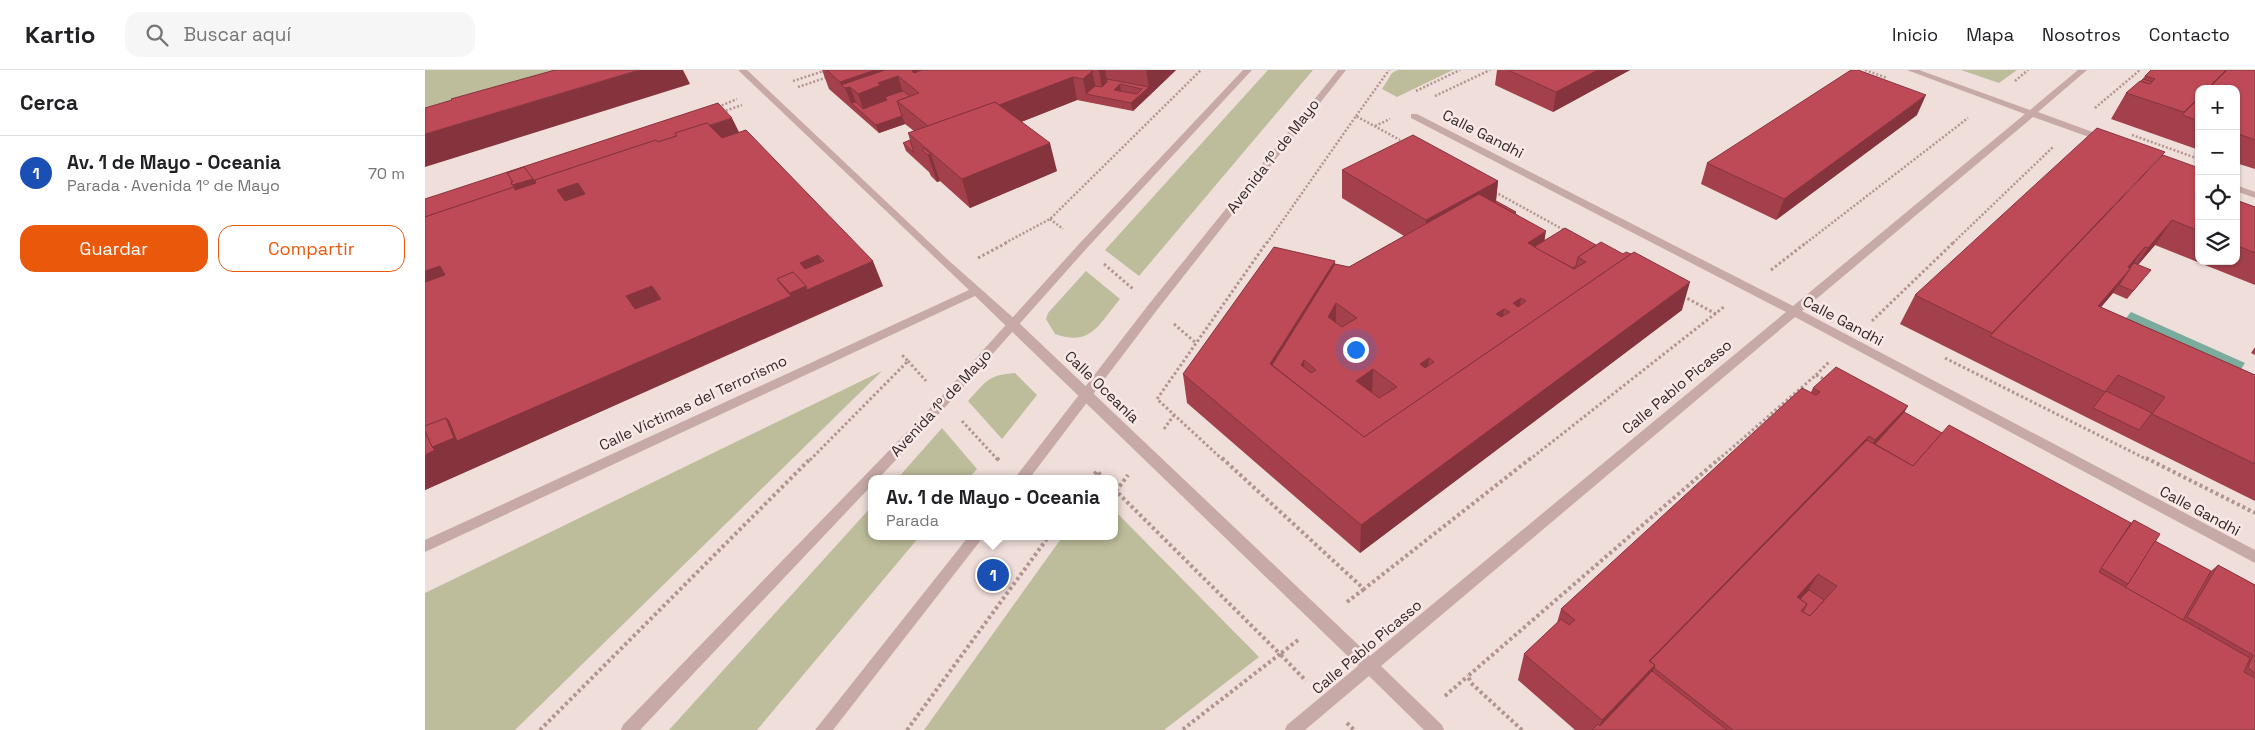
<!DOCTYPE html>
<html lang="es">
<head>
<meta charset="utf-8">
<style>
  body { margin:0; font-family:"Space Grotesk",sans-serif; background:#f6f6f6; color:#202124 }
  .controls { position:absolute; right:15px; top:15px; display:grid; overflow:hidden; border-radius:10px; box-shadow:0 1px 4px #0004 }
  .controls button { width:45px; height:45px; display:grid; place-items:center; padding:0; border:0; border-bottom:1px solid #e0e0e0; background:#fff; color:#202124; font:25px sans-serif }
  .you { position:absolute; left:930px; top:279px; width:18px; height:18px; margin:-12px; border:4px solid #fff; border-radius:50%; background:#1a73e8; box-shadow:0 0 0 8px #1a73e833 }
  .badge { display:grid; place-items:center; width:32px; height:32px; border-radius:50%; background:#ea580c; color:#fff; font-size:16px; font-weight:700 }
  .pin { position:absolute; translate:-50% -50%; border:2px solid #fff; box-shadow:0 1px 5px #0006 }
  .popup { position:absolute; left:443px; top:405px; width:250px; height:65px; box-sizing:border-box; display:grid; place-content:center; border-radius:10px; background:#fff; filter:drop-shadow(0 1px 4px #0005); font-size:16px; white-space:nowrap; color:#757577 }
  .popup b { font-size:19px; color:#202124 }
  .popup::after { content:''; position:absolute; left:50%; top:100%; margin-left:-10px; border:10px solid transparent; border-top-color:#fff }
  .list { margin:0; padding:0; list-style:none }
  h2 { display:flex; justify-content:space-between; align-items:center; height:65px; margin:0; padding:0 20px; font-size:21px }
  h2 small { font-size:16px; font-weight:400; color:#757577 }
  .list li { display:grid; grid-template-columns:32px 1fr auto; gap:15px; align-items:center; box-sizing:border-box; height:75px; padding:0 20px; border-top:1px solid #e0e0e0 }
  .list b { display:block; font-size:19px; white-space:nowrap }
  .list p { margin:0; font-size:16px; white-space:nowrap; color:#757577 }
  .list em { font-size:16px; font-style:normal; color:#757577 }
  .actions { display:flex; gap:10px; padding:15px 20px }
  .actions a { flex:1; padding:11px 0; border:1px solid #ea580c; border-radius:15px; text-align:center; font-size:18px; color:#ea580c }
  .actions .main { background:#ea580c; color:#fff }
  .icon { flex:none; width:28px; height:28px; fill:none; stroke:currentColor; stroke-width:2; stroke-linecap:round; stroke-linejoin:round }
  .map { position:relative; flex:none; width:1830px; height:660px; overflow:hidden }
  header { display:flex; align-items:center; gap:30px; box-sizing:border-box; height:70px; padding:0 25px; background:#fff; border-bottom:1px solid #e0e0e0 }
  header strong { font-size:24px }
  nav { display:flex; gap:28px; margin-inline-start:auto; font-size:18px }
  .search { width:350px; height:45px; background:#f6f6f6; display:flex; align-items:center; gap:12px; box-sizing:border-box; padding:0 18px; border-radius:15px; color:#757577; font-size:19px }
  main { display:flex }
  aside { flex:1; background:#fff }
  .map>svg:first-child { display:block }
  .green { fill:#bdbd9b }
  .water { fill:#7bab9c }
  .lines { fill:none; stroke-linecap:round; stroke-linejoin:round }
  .path-far2 { stroke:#b29491; stroke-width:2.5; stroke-dasharray:2 2; stroke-linecap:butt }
  .path-far1 { stroke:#b29491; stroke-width:3; stroke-dasharray:2.5 2.5; stroke-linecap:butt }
  .path { stroke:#b29491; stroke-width:4; stroke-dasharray:3 3; stroke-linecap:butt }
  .minor { fill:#c7aaa7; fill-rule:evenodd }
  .tertiary { fill:#c7aaa7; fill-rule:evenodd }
  .wall { fill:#a3404b }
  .shaded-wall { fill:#85343d }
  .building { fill:#be4a57; stroke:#85343d; fill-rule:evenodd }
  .labels { text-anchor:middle; stroke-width:5; stroke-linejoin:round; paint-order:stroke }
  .street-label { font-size:15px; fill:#342727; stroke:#f8e9e6 }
</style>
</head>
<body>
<header>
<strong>Kartio</strong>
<div class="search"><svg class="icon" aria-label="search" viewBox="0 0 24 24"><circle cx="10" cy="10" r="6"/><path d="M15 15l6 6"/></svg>Buscar aquí</div>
<nav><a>Inicio</a><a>Mapa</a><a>Nosotros</a><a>Contacto</a></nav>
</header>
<main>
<aside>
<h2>Cerca<small></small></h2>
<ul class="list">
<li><span class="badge" style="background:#1a4fb4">1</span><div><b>Av. 1 de Mayo - Oceania</b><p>Parada · Avenida 1º de Mayo</p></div><em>70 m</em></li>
</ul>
<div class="actions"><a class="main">Guardar</a><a>Compartir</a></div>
</aside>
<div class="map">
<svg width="1830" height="660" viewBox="0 0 1830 660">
  <rect width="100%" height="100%" fill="#f0deda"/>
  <g class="green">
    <path d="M0,0H154L0,60Z"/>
    <path d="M843,0H888L714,206L680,180Z"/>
    <path d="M973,0H1028L972,27L957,19L967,3Z"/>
    <path d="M1536,0H1592L1574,13Z"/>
    <path d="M661,201L695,229C674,254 666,277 630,264L621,249L623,243Z"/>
    <path d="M457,301L90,660H0V523Z"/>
    <path d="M590,303L612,325L577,369L543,331C561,312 562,305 590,303Z"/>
    <path d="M517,358L552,399L543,409H472Z"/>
    <path d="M447,436V466H495L332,660H244Z"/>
    <path d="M689,440L834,587L739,660H499L638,466H689Z"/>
  </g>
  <path class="water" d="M1706,242L1820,293L1805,316L1689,263Z"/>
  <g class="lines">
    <g class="path-far2">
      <path d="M1440,0L1462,8"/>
      <path d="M368,11L402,0"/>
      <path d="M1590,11L1603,0"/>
      <path d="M373,17L403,7"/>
      <path d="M991,21L1035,0"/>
      <path d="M1010,26L1065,0"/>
      <path d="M293,37L312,29"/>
      <path d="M1670,38L1715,0"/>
      <path d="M297,42L317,35"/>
      <path d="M931,46L964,0"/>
      <path d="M950,56L965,49"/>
      <path d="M1707,65L1774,89"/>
      <path d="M1070,122L1139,160"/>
      <path d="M625,149L638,159"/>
      <path d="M580,173L625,149L776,0"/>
      <path d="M842,173L931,46L975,70"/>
      <path d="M1381,173L1543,48"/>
      <path d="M1528,173L1628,77"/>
    </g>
    <g class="path-far1">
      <path d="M553,188L583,172"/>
      <path d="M679,194L708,219"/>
      <path d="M1346,200L1382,172"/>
      <path d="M1258,226L1291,244"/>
      <path d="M1447,251L1529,172"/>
      <path d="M749,254L771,273"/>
      <path d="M1520,288L1723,390"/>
      <path d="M483,291L501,311"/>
      <path d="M1391,305L1405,291"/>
      <path d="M537,351L573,390"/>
      <path d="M739,359L749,345"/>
      <path d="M385,390L483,291L477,285"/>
      <path d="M798,390L732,329L842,172"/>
      <path d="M1104,390L1300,236"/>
      <path d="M1293,390L1391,305L1401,310"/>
    </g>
    <g class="path">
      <path d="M572,388L575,392"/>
      <path d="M797,388L939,519L1106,388"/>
      <path d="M1721,388L1830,443"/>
      <path d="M666,409L672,401L679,409"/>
      <path d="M689,419L855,584L757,660"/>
      <path d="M691,421L703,405"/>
      <path d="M922,532L939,519"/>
      <path d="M873,570L855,584L881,611"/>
      <path d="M1020,626L1043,606"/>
      <path d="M922,653L929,660"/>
      <path d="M115,660L386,388"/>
      <path d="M482,660L624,466"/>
      <path d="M1097,660L1046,613L1043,606L1295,388"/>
    </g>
    <g class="minor">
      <path d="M313,0H322L522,189L593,252L945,586L1361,242L986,48V44H992L1368,236L1600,44L1482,0H1494L1605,40L1653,0H1662L1613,42L1684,68V72H1678L1608,47L1377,241L1830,480V493L1370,247L956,596L1017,655L1019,660H999L944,606L880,660H860L862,655L933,596L550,226L0,482V470L544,220Z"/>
      <path d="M1811,115L1830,122V128L1811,121Z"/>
    </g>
    <g class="tertiary">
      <path d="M818,0H827L662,178L523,334L453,409H447V415L215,660H196L198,655L515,328L654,174Z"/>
      <path d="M913,0H921L732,240L604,409H589L724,234Z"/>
      <path d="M544,466H559L408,660H390Z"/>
    </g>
  </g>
  <g class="wall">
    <path d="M397,0H751L708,41L652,30L596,52L632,101L545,138L515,111L512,112L506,106L504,102L481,81L478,73L485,70L483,63L489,61L480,54L454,63L404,19Z"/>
    <path d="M1072,0H1205L1128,42L1070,15Z"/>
    <path d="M1830,0V99L1811,93V19H1774V80L1686,49L1701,23L1716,11L1720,6Z"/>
    <path d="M1492,45L1351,150L1276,114L1282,93Z"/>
    <path d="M314,62L458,216L0,420V129Z"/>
    <path d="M1774,98V191H1811V130L1830,137V215L1730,175L1713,195L1719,208L1702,229L1688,223L1676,237L1830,305V431L1661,347L1663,344L1661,347L1475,254L1490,225Z"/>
    <path d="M917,100L1073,111L1071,131L1091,142V144L1120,170L1257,240L935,483L762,333L758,304L910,194L924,197L979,166L917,128Z"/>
    <path d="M1830,277V285L1826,283Z"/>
    <path d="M1388,318L1479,343L1517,363L1706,453L1709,450L1730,471L1786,501L1793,495L1830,515V660H1150L1093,610L1099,584L1132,553L1136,539L1386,322Z"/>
  </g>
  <g class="shaded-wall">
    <path d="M214,0H258L265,14L0,97V64Z"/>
    <path d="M450,0H531L473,6L480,29L463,35L441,47L433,24L425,17L434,40L426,33L420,18L416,15L415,12Z"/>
    <path d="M674,0H680L684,20L678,25Z"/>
    <path d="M721,0H751L725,25Z"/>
    <path d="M1173,0H1205L1128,42L1131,22Z"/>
    <path d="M667,1L672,24H661L658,9Z"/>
    <path d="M648,7L652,30L515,84L508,60Z"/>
    <path d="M695,14L696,22L689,20Z"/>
    <path d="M724,17L725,25L708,41L706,33Z"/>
    <path d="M1501,25L1492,45L1351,150L1359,129Z"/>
    <path d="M477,46L480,54L454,63L451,55Z"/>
    <path d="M307,48L317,68L263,87L252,66Z"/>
    <path d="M625,73L632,101L545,138L537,109Z"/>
    <path d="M506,84L515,111L512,112L503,85Z"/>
    <path d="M108,109L153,113L168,137L0,178L87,115Z"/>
    <path d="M1073,111L1070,139L998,178L1001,150Z"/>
    <path d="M1747,150L1730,175L1706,203L1723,178Z"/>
    <path d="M1121,161L1117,186L1103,173Z"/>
    <path d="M1720,177L1688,223L1656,261L1673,236L1703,197Z"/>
    <path d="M393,185L404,210L386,218L375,193Z"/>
    <path d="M448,191L458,216L394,244L382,220Z"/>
    <path d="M910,191V219L857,306L845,294Z"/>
    <path d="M15,196L35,221L0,233V201Z"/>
    <path d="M1265,212L1257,240L935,483L936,455Z"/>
    <path d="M227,216L242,241L217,251L201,226Z"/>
    <path d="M381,216L394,244L0,420V385L7,377L21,348L366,226L365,223Z"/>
    <path d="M1096,228L1092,253L1088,233Z"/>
    <path d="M911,233V258L903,247Z"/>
    <path d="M1079,239L1076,264L1071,244Z"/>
    <path d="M1004,288L1002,313L995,294Z"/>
    <path d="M879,290L880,316L876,295Z"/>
    <path d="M948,299L947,324L931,311Z"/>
    <path d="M1483,336L1467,364L1443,382L1450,370Z"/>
    <path d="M1444,366L1429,395L1229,598L1219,621L1173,660L1177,650L1224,591Z"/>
    <path d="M1393,504L1379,528L1365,544L1372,527Z"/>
  </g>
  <g class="building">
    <path d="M130,0H214L0,64V38L27,30L26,29Z"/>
    <path d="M402,0H450L415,12Z"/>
    <path d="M460,0H490L487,1L489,3L497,0H667V1L658,9L648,7L574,35L570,32L503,56L472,31L494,23L473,6L453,13L456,15L433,24L425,17L420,18L416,15Z"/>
    <path d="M1083,0H1173L1131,22Z"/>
    <path d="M1426,0H1433L1501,25L1359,129L1282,93Z"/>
    <path d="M1726,0H1801L1782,19H1774V27L1759,42L1701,23L1715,11L1725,14L1730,9L1720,6Z"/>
    <path d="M1802,0H1830V70L1811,63V19H1783Z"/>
    <path d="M682,9L724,17L706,33L661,24L670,16L677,17L682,12ZM695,14L717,19L712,24L689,20Z"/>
    <path d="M1718,9L1727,12L1725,14L1716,11Z"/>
    <path d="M478,21L485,26L472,31L477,46L451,55L426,33L431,32L438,39L462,30L460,27Z"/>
    <path d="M1774,28V51L1757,45Z"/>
    <path d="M570,32L625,73L537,109L483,63Z"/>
    <path d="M293,33L307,48L285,55L282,53L250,63L251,66L233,72L231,70L110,110L111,113L99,97L82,103L88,112H86L89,117L0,147V129Z"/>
    <path d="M282,53L297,68L321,60L448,191L382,220L381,216L368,202L352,209L354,212L366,226L32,371L24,351L21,348L0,356V212L20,205L15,196L0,201V147L89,117L90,120L111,113L110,110L231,70L233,72L252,66L250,63ZM153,113L160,124L140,131L132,120ZM393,185L399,191L380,199L375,193ZM227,216L236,229L210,239L201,226Z"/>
    <path d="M1672,58L1740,82L1567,263L1490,225Z"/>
    <path d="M988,65L1073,111L1001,150L917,100Z"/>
    <path d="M485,70L489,83L478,73Z"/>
    <path d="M498,78L506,84L503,85L497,80Z"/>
    <path d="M1738,85L1774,98V161L1747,150L1723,178L1720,177L1703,197L1705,199L1673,236L1830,305V394L1727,344L1740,327L1693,305L1680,322L1565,266Z"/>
    <path d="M99,97L108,109L87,115L86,112H88L82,103Z"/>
    <path d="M1054,124L1121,161L1103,173L1149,199L1161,192L1153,187L1176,172L1198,184L1201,182L1206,184L939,367L847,295L910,194L924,197ZM1096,228L1101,231L1093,237L1088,233ZM911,233L932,248L917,257L903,247ZM1079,239L1085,242L1076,247L1071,244ZM1004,288L1009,292L1000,298L995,294ZM879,290L891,300L886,303L876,295ZM948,299L972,317L954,328L931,311Z"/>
    <path d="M1811,130L1830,137V183L1811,175Z"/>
    <path d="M1071,131L1091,142L1089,143L1069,132Z"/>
    <path d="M1140,158L1171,175L1153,187L1151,196L1148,198L1109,177Z"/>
    <path d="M849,177L910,191L845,294L939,367L1209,182L1265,212L936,455L758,304Z"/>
    <path d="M1709,193L1726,200L1708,221L1694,215L1705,199V198Z"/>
    <path d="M368,202L381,216L365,223L352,209Z"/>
    <path d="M1411,297L1483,336L1450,370L1444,366L1224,591L1230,595L1177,650L1099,584L1136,549L1144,555L1150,550L1136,539L1377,318L1391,325L1395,322L1388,318Z"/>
    <path d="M1681,321L1727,343L1714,360L1668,338Z"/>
    <path d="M1479,342L1517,363L1488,396L1450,374Z"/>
    <path d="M21,348L29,368L7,377L0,361V356Z"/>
    <path d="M1524,355L1706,453L1674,502L1825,588L1819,602L1830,608V660H1308L1229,598L1230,595L1225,591L1442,370L1488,396ZM1393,504L1412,516L1385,546L1376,541L1382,534L1372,527Z"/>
    <path d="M0,361L7,377L10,380L0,385Z"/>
    <path d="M1709,450L1735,464L1703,514L1676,498Z"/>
    <path d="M1730,471L1786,501L1758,550L1700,517L1703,514Z"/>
    <path d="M1793,495L1830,515V603L1823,598L1828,585L1762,547Z"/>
    <path d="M1384,520L1399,530L1385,546L1378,542L1382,534L1375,529Z"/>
    <path d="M1227,601L1302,660H1167L1173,654L1175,656Z"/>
  </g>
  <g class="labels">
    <g class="street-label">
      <text transform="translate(1058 64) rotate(27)" y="5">Calle Gandhi</text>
      <text transform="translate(848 86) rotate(-52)" y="5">Avenida 1º de Mayo</text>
      <text transform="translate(1418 251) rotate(28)" y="5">Calle Gandhi</text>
      <text transform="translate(677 317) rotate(44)" y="5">Calle Oceanía</text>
      <text transform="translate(1252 317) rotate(-40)" y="5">Calle Pablo Picasso</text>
      <text transform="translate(268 333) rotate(-25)" y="5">Calle Víctimas del Terrorismo</text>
      <text transform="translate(516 333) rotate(-47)" y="5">Avenida 1º de Mayo</text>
      <text transform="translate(1775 441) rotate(28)" y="5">Calle Gandhi</text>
      <text transform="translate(942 577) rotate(-40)" y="5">Calle Pablo Picasso</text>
    </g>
  </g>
</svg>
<div class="controls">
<button>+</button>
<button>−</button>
<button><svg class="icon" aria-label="locate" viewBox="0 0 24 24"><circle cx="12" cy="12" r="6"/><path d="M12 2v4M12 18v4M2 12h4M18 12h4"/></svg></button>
<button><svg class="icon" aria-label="layers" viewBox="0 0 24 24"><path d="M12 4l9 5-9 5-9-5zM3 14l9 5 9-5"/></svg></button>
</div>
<div class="you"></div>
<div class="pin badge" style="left:568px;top:505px;background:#1a4fb4">1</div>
<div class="popup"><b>Av. 1 de Mayo - Oceania</b>Parada</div>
</div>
</main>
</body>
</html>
